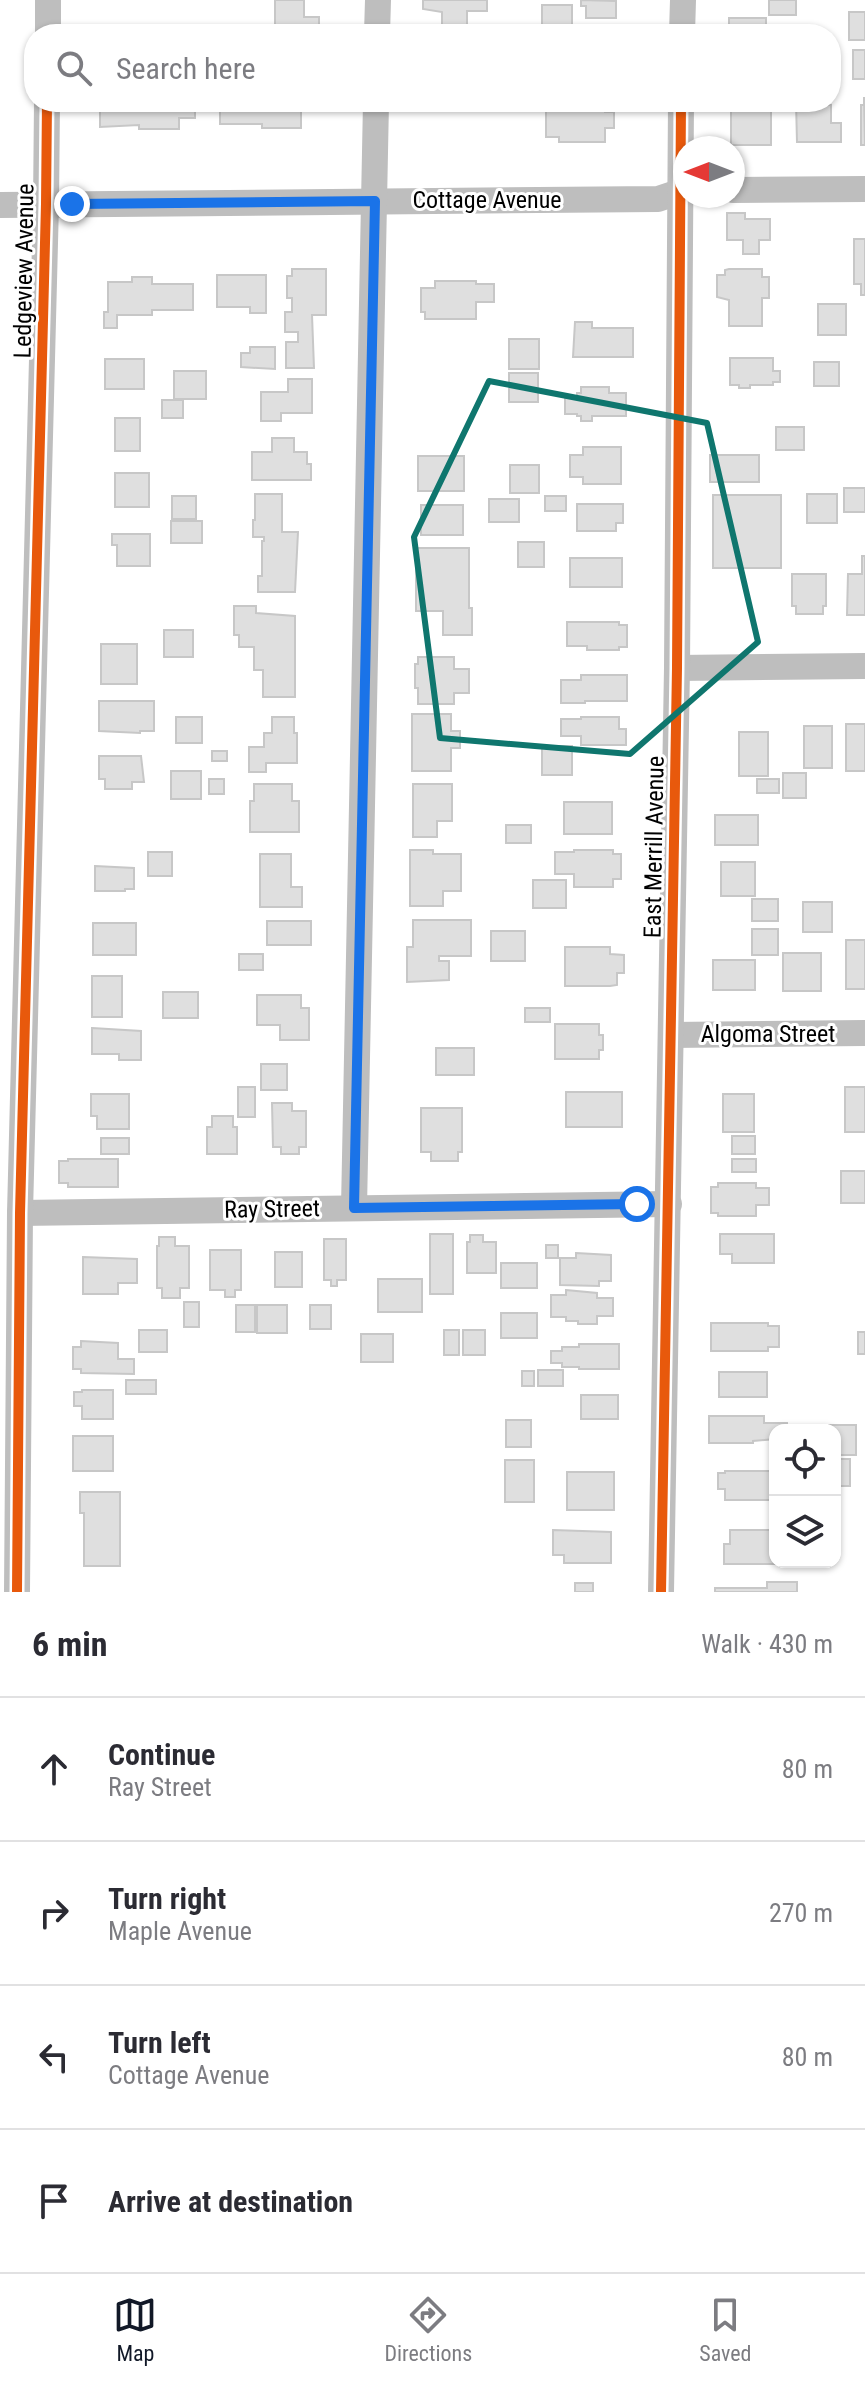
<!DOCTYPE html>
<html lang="en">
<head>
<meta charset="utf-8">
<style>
  body { margin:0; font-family:"Roboto Condensed",sans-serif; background:#f7f7f7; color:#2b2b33 }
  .controls { position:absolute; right:24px; bottom:24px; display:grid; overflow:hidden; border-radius:16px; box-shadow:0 2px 6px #0004 }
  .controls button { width:72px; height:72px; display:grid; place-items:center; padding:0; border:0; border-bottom:2px solid #e1e1e2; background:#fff; color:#2b2b33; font:40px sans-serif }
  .compass { position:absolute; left:673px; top:136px; width:72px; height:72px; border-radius:50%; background:#fff; box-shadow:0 2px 6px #0004; rotate:270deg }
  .stop { position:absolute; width:24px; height:24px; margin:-18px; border:6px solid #1a73e8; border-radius:50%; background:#fff }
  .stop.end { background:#1a73e8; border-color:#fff; box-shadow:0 2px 8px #0008 }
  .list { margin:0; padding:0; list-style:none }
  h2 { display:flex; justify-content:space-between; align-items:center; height:104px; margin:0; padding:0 32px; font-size:34px }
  h2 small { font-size:26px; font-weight:400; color:#7c7c81 }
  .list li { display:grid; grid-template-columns:52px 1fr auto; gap:24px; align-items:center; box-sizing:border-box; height:144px; padding:0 32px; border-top:2px solid #e1e1e2 }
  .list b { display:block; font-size:30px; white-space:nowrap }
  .list p { margin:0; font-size:26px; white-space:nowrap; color:#7c7c81 }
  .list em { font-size:26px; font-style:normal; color:#7c7c81 }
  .icon { flex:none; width:44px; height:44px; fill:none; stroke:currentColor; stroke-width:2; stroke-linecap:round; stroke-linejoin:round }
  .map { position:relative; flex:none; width:865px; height:1592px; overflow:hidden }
  .search { position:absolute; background:#fff; box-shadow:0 2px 6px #0004; left:24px; right:24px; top:24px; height:88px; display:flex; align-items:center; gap:20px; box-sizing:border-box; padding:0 28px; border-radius:32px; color:#7c7c81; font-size:30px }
  .sheet { height:680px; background:#fff }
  nav { display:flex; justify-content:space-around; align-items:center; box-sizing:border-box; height:112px; border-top:2px solid #e1e1e2; background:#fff; font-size:22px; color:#7c7c81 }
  nav a { display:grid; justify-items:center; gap:4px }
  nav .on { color:#111827 }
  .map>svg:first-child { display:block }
  .building { fill:#dfdfdf; stroke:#c7c7c7; stroke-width:2 }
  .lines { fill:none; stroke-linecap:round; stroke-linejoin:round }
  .minor { stroke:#bebebe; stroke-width:26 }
  .cycleway-casing { stroke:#fff; stroke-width:15 }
  .cycleway { stroke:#e8590c; stroke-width:10 }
  .route { stroke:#1a73e8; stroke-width:10 }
  .marked { fill:none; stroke:#0f766e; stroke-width:6; stroke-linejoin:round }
  .labels { text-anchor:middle; stroke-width:6; stroke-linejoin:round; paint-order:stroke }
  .street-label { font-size:24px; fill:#000; stroke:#fff }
</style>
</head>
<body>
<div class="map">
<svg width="865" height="1592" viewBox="0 0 865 1592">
  <rect width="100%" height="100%" fill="#fff"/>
  <g class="building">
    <path d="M275,0H304V17H319V34H275Z"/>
    <path d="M423,0H487V11H467V26H442V12L423,9Z"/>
    <path d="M581,0L616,1V18H586V6H581Z"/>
    <rect x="769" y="0" width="27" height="15"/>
    <rect x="542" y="5" width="30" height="27"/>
    <rect x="849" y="12" width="16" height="28"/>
    <path d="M729,18H766V26H774V34H723V31H729Z"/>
    <rect x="853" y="50" width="12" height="29"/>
    <path d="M864,97L865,145H861V105H864Z"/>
    <path d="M97,102H195V118H179V129H139V125L100,127V106H97Z"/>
    <path d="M220,102H301V128H262V124H220Z"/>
    <path d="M735,102H762V111H771V145H731V111H735Z"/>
    <path d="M796,102H820V105H831V123H841V142H797Z"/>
    <path d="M590,103H605V112H614V128H605V142H559V137H546V111H559V106H590Z"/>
    <path d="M727,213H745V219H770V240H759V254H743V240H727Z"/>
    <path d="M854,239H865V295H861V284H854Z"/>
    <path d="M292,269H326V315H312L314,368H286V342H298V332H285V312H292V298H287V276H292Z"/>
    <path d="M729,269H762V277H769V298H762V326H729V300L717,297V275H725V270Z"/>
    <path d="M217,275H266V313H250V307H217Z"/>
    <path d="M132,277H152V284H193V310H152V315H117V328H104V312H108V282H132Z"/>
    <path d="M435,281H476V284H494V302H476V319H425V312H421V288H435Z"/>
    <rect x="818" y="304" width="28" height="31"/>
    <path d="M575,322H592V328H633V357H573Z"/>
    <rect x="509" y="339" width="30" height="30"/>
    <path d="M250,347H275V369L241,367V353H250Z"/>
    <path d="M730,358H773V371H780V382H773V385H750V388H739V385H730Z"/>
    <rect x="105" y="359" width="39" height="30"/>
    <rect x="814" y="362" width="25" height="24"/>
    <rect x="174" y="371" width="32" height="28"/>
    <rect x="509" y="373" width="29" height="29"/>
    <path d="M288,379H312V413H281V421H261V392H288Z"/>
    <path d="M581,387H609V393H626V416H592V421H581V416H577V414H565V398H577V393H581Z"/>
    <rect x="162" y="400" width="21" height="18"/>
    <rect x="115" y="418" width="25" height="33"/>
    <rect x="776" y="427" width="28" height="23"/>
    <path d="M272,438H294V452H307V464H311V480H252V452H272Z"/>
    <path d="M583,447H621V484H583V477H570V455H583Z"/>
    <rect x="710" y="455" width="49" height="27"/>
    <rect x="418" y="456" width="46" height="35"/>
    <rect x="510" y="465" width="29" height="28"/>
    <rect x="115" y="473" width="34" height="34"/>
    <rect x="844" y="488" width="21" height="24"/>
    <path d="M255,494H282V532H298L295,592H258V576H262V541H264V537H253V520H255Z"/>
    <rect x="807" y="494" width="30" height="29"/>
    <rect x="713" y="495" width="68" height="73"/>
    <rect x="172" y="496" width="24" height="23"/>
    <rect x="545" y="496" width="21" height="15"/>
    <rect x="489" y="499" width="30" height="23"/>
    <path d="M577,504H623V523H616V531H577Z"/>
    <rect x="421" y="505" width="42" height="30"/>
    <rect x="171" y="521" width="31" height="22"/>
    <path d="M112,534H150V566H117V545H112Z"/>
    <rect x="518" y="542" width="26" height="25"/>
    <path d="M416,548H469V608H472V635H443V611H416Z"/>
    <path d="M862,556H865V615H847L848,574H862Z"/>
    <rect x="570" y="558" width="52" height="29"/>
    <path d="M792,574H826V606H823V614H796V606H792Z"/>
    <path d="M234,606H256V613L295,616V697H263V670H254V647H239V635H234Z"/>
    <path d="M567,622H619V625H627V647H619V650H587V646H567Z"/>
    <rect x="164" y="630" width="29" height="27"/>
    <rect x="101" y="644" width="36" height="40"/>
    <path d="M418,657H454V669H469V693H454V704H418V688H415V664H418Z"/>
    <path d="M581,675H627V701H585V703H561V680H581Z"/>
    <path d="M99,701H154V731H140V733L99,731Z"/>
    <path d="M412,714H451V731H460V748H451V771H412Z"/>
    <rect x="176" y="717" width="26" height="26"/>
    <path d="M272,717H294V733H297V763H266V772H249V747H264V733H272Z"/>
    <path d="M581,717H619V729H626V745H581V736H561V719H581Z"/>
    <rect x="846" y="724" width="19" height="47"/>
    <rect x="804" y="726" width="28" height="42"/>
    <rect x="739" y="732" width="29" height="44"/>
    <rect x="542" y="746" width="30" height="29"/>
    <rect x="212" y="751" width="15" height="10"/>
    <path d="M99,756H141L144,782H132V789H105V779H99Z"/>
    <rect x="171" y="771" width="30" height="28"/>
    <rect x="783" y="773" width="23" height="25"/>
    <rect x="209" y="779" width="15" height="15"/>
    <rect x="757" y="779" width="22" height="14"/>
    <path d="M254,784H292V801H299V832H250V801H254Z"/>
    <path d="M413,784H452V821H437V837H413Z"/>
    <rect x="564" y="802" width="48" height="32"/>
    <rect x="715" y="815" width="43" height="30"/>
    <rect x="506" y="825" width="25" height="18"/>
    <path d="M410,850H433V854H461V891H443V906H410Z"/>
    <path d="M574,850H613V854H621V879H613V887H574V874H555V852H574Z"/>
    <rect x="148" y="852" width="24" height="24"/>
    <path d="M260,854H291V887H302V907H260Z"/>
    <rect x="721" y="862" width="34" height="34"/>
    <path d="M95,866L134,868V889H125V891H95Z"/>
    <rect x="533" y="880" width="33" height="28"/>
    <rect x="752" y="899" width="26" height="22"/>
    <rect x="803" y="902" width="29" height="30"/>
    <path d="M413,920H471V956H439V961H449V980L407,982V947H413Z"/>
    <rect x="267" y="921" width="44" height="24"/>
    <rect x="93" y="923" width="43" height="32"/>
    <rect x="752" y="929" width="26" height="26"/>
    <rect x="491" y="931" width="34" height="30"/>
    <rect x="846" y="940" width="19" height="49"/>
    <path d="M565,947H610V954L624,955V973H617V985L610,986H565Z"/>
    <rect x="783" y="953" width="38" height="38"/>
    <rect x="239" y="954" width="24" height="16"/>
    <rect x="713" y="960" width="42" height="30"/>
    <rect x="92" y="976" width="30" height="41"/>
    <rect x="163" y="992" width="35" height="26"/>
    <path d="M257,995H301V1008H309V1040H280V1025H257Z"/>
    <rect x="525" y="1008" width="25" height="14"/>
    <path d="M555,1024H599V1035H603V1050H599V1059H555Z"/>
    <path d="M92,1028L141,1031V1060H119V1054H92Z"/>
    <rect x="436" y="1048" width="38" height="27"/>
    <rect x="261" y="1064" width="26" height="26"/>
    <rect x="238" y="1087" width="17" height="30"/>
    <rect x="845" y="1087" width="20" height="45"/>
    <rect x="566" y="1092" width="56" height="35"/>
    <path d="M91,1094H129V1129H97V1116H91Z"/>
    <rect x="723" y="1094" width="31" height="38"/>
    <path d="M272,1103H292V1111H306V1147H299V1154H281V1147H273Z"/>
    <path d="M421,1108H462V1152H458V1161H431V1152H421Z"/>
    <path d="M212,1116H233V1127H237V1154H207V1127H212Z"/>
    <rect x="732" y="1136" width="23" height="18"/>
    <rect x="101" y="1138" width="28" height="16"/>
    <path d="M68,1159H118V1187H68V1183H59V1161H68Z"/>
    <rect x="732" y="1159" width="24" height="13"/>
    <rect x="841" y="1171" width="24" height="32"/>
    <path d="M718,1183H756V1188H769V1205H756V1216H718V1213H711V1187H718Z"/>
    <rect x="430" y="1234" width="23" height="60"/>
    <path d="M720,1234H774V1263H732V1254H720Z"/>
    <path d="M470,1235H483V1242H496V1273H467V1242H470Z"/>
    <path d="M159,1237H175V1246H189V1288H180V1298H162V1288H157V1246H159Z"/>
    <path d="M324,1239H346V1280H337V1286H331V1280H324Z"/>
    <rect x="546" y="1245" width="12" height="13"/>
    <path d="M210,1250H241V1290H235V1297H225V1290H210Z"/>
    <rect x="275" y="1252" width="27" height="35"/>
    <path d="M576,1253L611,1255V1281H599V1286L560,1285V1258H576Z"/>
    <path d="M83,1257L137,1259V1283H118V1294H83Z"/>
    <rect x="501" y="1263" width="36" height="25"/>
    <rect x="378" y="1279" width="44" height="33"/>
    <path d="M566,1290L597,1293V1298H613V1316H597V1324H578V1321H566V1317H551V1295H566Z"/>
    <rect x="184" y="1302" width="15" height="25"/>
    <rect x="236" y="1305" width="19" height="27"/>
    <rect x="257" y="1305" width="30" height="28"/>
    <rect x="310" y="1305" width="21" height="24"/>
    <rect x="501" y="1313" width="36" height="25"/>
    <path d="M711,1323H768V1326H779V1347H768V1351H711Z"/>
    <rect x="139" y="1330" width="28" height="22"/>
    <rect x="444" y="1330" width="15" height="25"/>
    <rect x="463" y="1330" width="22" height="25"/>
    <rect x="858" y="1332" width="7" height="22"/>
    <rect x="361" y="1334" width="32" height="28"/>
    <path d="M81,1341L118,1343V1359H134V1374L81,1373V1369H73V1347H81Z"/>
    <path d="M579,1344H619V1369H579V1367H562V1363H551V1351H562V1347H579Z"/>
    <rect x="538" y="1370" width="25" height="16"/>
    <rect x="522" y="1371" width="12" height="15"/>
    <rect x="719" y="1372" width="48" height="25"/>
    <rect x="126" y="1380" width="30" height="14"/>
    <path d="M82,1390H113V1419H82V1406H74V1392H82Z"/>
    <rect x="581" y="1395" width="37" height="24"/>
    <path d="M709,1416H764V1423H787V1430H775V1439L753,1441V1443H709Z"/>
    <rect x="506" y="1420" width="25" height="27"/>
    <path d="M829,1425H856V1455H835V1430H829Z"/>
    <rect x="73" y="1436" width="40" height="35"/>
    <rect x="835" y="1459" width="15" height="27"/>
    <rect x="505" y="1460" width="29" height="42"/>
    <path d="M725,1471H773V1500H725V1489H718V1473H725Z"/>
    <rect x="567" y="1472" width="47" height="38"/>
    <path d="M80,1492H120V1566H84V1513H80Z"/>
    <path d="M553,1530L611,1532V1563H564V1555H553Z"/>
    <path d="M730,1530H775V1562H786V1564H724V1544H730Z"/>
    <path d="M767,1582H797V1592H715V1588H767Z"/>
    <rect x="575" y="1583" width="18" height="9"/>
  </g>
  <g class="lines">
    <g class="minor">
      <path d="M48,34V0"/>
      <path d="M377,34L378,0"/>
      <path d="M682,34L683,0"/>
      <path d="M733,190L865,189"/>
      <path d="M0,205L658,199L685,190"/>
      <path d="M677,668L865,666"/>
      <path d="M671,1035L865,1033"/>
      <path d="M354,1208L376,102"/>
      <path d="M20,1213L669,1204"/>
      <path d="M17,1592L20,1213L46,204L47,102"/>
      <path d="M661,1592L677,668L681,102"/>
    </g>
    <defs>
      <g id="cycleway">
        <path d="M17,1592L20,1213L46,204L47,102"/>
        <path d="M661,1592L677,668L681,102"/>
      </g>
    </defs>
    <use href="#cycleway" class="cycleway-casing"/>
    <use href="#cycleway" class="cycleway"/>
  </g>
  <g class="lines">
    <path class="route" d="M72,204L375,201L354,1208L637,1204"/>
  </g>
  <path class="marked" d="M489,381L707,423L758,642L630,754L440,738L414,537Z"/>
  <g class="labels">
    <g class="street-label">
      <text x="487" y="208">Cottage Avenue</text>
      <text transform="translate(24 271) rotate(-89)" y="8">Ledgeview Avenue</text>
      <text transform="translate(654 847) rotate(-89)" y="8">East Merrill Avenue</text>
      <text x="768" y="1042">Algoma Street</text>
      <text transform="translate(272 1209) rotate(-1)" y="8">Ray Street</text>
    </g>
  </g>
</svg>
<div class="controls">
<button><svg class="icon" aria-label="locate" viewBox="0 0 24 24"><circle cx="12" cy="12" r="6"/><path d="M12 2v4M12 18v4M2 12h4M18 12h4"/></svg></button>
<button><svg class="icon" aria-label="layers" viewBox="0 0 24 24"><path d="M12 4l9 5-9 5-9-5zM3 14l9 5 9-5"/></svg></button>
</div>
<svg class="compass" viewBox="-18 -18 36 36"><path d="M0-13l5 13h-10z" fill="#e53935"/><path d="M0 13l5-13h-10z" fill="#7c7c81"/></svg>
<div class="stop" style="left:637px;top:1204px"></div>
<div class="stop end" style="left:72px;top:204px"></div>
<div class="search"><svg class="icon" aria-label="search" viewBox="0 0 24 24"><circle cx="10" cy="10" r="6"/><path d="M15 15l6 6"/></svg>Search here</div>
</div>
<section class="sheet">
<h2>6 min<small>Walk · 430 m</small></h2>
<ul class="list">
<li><svg class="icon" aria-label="ahead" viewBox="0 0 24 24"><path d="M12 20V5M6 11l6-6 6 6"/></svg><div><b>Continue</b><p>Ray Street</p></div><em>80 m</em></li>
<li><svg class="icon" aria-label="right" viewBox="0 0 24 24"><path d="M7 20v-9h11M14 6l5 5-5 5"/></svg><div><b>Turn right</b><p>Maple Avenue</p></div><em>270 m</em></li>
<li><svg class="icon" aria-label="left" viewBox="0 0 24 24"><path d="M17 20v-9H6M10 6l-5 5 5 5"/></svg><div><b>Turn left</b><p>Cottage Avenue</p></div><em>80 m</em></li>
<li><svg class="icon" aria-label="arrive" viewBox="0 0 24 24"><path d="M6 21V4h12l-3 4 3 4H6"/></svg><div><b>Arrive at destination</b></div></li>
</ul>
</section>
<nav>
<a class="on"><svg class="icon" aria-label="map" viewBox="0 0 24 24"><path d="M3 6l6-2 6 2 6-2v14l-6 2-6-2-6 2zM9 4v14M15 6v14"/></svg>Map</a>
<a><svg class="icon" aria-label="directions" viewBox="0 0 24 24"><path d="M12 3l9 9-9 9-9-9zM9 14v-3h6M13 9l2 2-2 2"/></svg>Directions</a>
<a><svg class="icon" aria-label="saved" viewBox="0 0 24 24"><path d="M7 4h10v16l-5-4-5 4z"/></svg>Saved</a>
</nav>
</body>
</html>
